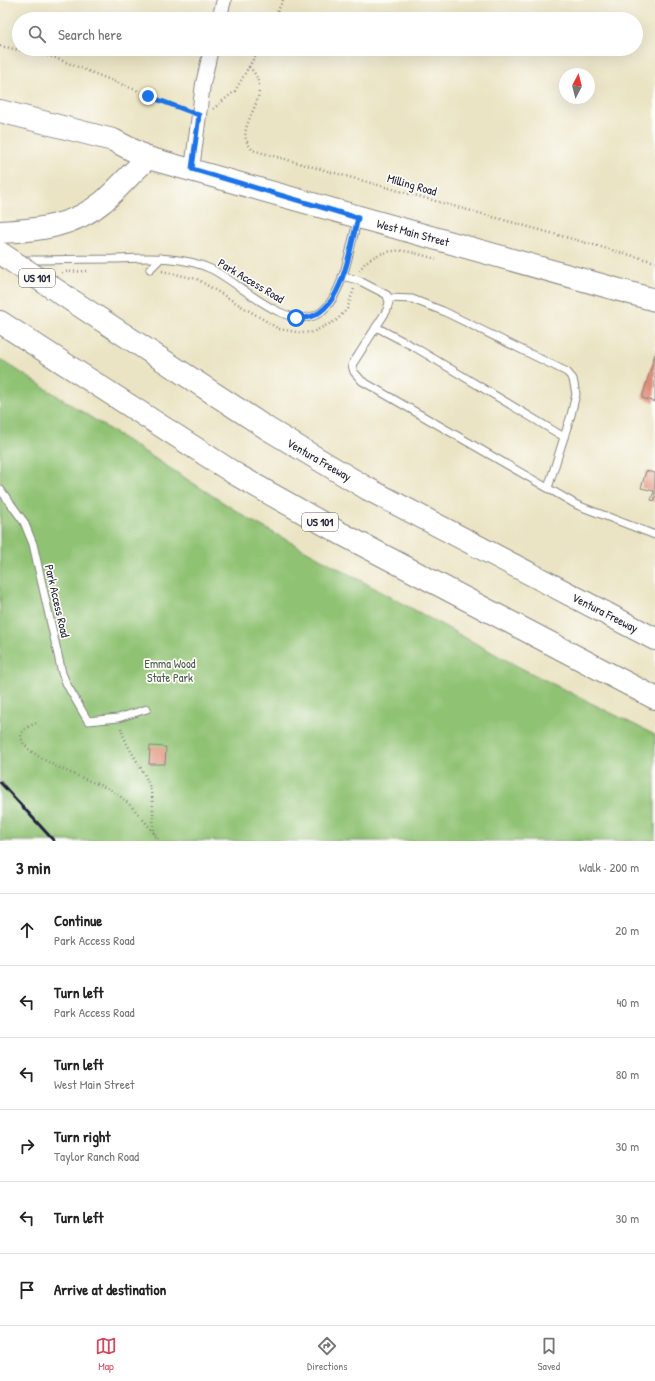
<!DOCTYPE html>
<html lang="en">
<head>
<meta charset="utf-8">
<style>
  body { margin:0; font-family:"Patrick Hand",sans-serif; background:#f6f6f6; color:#222 }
  .compass { position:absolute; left:559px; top:68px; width:36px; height:36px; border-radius:50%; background:#fff; box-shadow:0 4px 16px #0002; rotate:7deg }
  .stop { position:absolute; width:12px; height:12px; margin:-9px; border:3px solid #1a73e8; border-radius:50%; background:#fff }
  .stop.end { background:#1a73e8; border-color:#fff; box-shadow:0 1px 4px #0008 }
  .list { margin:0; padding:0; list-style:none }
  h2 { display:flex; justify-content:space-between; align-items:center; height:52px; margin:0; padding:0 16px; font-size:17px }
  h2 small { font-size:13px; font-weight:400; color:#767676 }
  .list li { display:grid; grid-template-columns:26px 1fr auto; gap:12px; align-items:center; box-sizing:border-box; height:72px; padding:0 16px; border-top:1px solid #e0e0e0 }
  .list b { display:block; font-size:15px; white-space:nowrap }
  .list p { margin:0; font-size:13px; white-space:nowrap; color:#767676 }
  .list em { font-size:13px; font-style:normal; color:#767676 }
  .icon { flex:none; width:22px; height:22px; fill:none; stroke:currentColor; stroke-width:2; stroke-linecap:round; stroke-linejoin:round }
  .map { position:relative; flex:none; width:655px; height:841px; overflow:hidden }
  .search { position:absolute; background:#fff; box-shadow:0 4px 16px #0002; left:12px; right:12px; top:12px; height:44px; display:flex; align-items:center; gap:10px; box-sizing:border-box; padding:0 14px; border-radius:22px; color:#767676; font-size:15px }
  .sheet { height:484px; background:#fff }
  nav { display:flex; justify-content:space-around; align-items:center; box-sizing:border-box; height:56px; border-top:1px solid #e0e0e0; background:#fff; font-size:11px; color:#767676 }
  nav a { display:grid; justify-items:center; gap:2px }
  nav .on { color:#d1495b }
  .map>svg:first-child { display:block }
  .green { fill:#90c273; stroke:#597257 }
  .building { fill:#df8e79 }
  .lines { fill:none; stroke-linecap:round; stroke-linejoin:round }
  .service-casing { stroke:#868380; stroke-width:9 }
  .minor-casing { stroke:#868380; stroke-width:16 }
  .primary-casing { stroke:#868380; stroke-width:24 }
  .motorway-casing { stroke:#868380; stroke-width:24 }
  .path { stroke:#868380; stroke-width:2.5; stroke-dasharray:1 3; stroke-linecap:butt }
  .service { stroke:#fff; stroke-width:7 }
  .minor { stroke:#fff; stroke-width:14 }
  .primary { stroke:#fff; stroke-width:22 }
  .motorway { stroke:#fff; stroke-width:22 }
  .rail { stroke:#22223b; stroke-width:3 }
  .motorway-bridge-casing { stroke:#868380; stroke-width:24; stroke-linecap:butt }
  .motorway-bridge { stroke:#fff; stroke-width:22 }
  .route { stroke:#1a73e8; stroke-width:5 }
  .labels { text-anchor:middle; stroke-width:3.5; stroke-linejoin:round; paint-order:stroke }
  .shield { fill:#fdfcf7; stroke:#646373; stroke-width:1 }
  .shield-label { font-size:11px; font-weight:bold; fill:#22223b }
  .street-label { font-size:12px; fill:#22223b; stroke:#fdfcf7 }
  .park-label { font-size:12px; fill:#485a4f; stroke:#fdfcf7 }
</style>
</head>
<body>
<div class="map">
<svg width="655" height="841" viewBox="0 0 655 841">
  <rect width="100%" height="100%" fill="#fdfcf7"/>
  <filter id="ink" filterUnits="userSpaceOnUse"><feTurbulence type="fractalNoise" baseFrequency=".025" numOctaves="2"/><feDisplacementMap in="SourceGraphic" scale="8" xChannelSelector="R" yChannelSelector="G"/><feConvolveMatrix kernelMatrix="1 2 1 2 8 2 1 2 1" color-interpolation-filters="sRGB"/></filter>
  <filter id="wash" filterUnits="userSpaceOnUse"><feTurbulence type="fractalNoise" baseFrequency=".012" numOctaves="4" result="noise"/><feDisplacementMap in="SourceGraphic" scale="16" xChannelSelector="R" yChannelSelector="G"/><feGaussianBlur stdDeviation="0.9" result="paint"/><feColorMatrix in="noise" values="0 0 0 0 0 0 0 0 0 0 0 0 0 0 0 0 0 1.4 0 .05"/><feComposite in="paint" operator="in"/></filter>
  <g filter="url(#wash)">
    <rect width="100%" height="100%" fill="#ebe4c4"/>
    <path class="green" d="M0,359L252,521L517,666L655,735V841H0Z"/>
    <g id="blocks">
      <g class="building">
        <path d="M655,354V402L642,398Z"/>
        <path d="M646,471L655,473V501L651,500L654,491L641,488Z"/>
        <path d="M150,746L166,747L165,764H149Z"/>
      </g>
    </g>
  </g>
  <g filter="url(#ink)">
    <use href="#blocks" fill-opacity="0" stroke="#868380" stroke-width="1"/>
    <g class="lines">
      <defs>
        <g id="service">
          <path d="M22,260C53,260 83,259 113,259C146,258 181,255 211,269C239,282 284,330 316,315C343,302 350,246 358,218"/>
          <path d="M150,269L161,258"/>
          <path d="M342,276L358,280L387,295L389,302L387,310L352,365L354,372L362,381L577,505L655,535"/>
          <path d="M388,298L412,299L443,311L567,372L573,379L576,394L571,415L548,488"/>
          <path d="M376,327L416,348L564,437"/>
          <path d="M0,489L24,522L33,544L62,673L67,685L88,721L118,718L147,709"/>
        </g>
        <g id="minor">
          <path d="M219,19L224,0"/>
          <path d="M192,169L203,84L211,49"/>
        </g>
        <path id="primary" d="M148,158L655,300"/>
        <g id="motorway">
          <path d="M0,111L113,140L148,158C132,172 119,188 104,201C73,227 38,230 0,232"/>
          <path d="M74,302L268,429L368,489L655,639"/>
          <path d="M0,322L237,475L340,533L655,698"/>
        </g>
      </defs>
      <use href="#service" class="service-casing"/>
      <use href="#minor" class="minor-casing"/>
      <use href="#primary" class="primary-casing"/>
      <use href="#motorway" class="motorway-casing"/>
      <g class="path">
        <path d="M274,19L283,0"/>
        <path d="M0,46L53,57L186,110"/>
        <path d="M249,67C277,93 237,121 247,142C248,145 251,147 252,150L655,262"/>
        <path d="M213,109L235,91L259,49"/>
        <path d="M162,271L197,279L279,329L302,333L313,332L337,320L347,309L354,289"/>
        <path d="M360,271C365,257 388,249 403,251C414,252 425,256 436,259"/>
        <path d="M62,272L89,271"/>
        <path d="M36,723C32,725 26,727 23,731C7,753 98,783 111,790C131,802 146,823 160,841"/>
        <path d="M121,728C127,751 146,770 151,792C155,808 151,825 156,841"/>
      </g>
      <use href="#service" class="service"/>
      <use href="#minor" class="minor"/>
      <use href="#primary" class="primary"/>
      <use href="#motorway" class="motorway"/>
      <path class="rail" d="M0,782L54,841"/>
      <defs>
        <path id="motorway-bridge" d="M0,253L74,302"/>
      </defs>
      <use href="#motorway-bridge" class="motorway-bridge-casing"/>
      <use href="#motorway-bridge" class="motorway-bridge"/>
    </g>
  </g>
  <g class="lines" filter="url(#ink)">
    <path class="route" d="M148,96L199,115L192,169L358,218C349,250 342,323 296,318"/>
  </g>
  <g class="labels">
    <g class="shield">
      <rect x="19" y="269" width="36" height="18" rx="3"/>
      <rect x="302" y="513" width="36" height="18" rx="3"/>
    </g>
    <g class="shield-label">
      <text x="37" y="282">US 101</text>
      <text x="320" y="526">US 101</text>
    </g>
    <g class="street-label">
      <text transform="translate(412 185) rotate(16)" y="4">Milling Road</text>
      <text transform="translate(413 233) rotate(15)" y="4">West Main Street</text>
      <text transform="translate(251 281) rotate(31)" y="4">Park Access Road</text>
      <text transform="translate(319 460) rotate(30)" y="4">Ventura Freeway</text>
      <text transform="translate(57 601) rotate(77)" y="4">Park Access Road</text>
      <text transform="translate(605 613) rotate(27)" y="4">Ventura Freeway</text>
    </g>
    <g class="park-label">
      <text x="170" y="668">Emma Wood<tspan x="170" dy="14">State Park</tspan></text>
    </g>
  </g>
</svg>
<svg class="compass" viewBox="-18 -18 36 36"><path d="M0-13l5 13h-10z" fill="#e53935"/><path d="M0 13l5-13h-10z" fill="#767676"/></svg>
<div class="stop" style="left:296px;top:318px"></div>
<div class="stop end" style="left:148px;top:96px"></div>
<div class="search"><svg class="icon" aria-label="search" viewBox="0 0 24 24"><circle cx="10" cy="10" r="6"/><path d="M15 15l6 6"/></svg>Search here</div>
</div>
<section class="sheet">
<h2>3 min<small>Walk · 200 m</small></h2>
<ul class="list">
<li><svg class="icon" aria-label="ahead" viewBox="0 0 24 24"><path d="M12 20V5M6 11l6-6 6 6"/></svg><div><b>Continue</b><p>Park Access Road</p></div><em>20 m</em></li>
<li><svg class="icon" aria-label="left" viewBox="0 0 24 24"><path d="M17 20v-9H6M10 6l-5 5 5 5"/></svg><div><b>Turn left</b><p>Park Access Road</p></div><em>40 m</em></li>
<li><svg class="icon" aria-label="left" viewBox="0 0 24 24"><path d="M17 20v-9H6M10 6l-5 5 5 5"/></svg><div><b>Turn left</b><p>West Main Street</p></div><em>80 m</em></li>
<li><svg class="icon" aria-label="right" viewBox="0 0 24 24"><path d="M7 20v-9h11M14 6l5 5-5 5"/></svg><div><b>Turn right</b><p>Taylor Ranch Road</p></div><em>30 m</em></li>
<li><svg class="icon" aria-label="left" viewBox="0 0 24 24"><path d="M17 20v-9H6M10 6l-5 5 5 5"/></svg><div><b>Turn left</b></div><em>30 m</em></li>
<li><svg class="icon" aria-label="arrive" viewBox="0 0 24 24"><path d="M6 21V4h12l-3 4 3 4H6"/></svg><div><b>Arrive at destination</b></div></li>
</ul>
</section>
<nav>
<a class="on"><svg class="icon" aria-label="map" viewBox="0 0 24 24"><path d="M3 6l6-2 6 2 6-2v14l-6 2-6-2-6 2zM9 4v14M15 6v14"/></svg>Map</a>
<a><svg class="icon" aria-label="directions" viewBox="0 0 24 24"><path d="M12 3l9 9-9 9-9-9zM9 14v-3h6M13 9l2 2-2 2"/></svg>Directions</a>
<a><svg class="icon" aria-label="saved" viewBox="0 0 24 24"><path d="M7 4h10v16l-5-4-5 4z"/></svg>Saved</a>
</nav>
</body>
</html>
